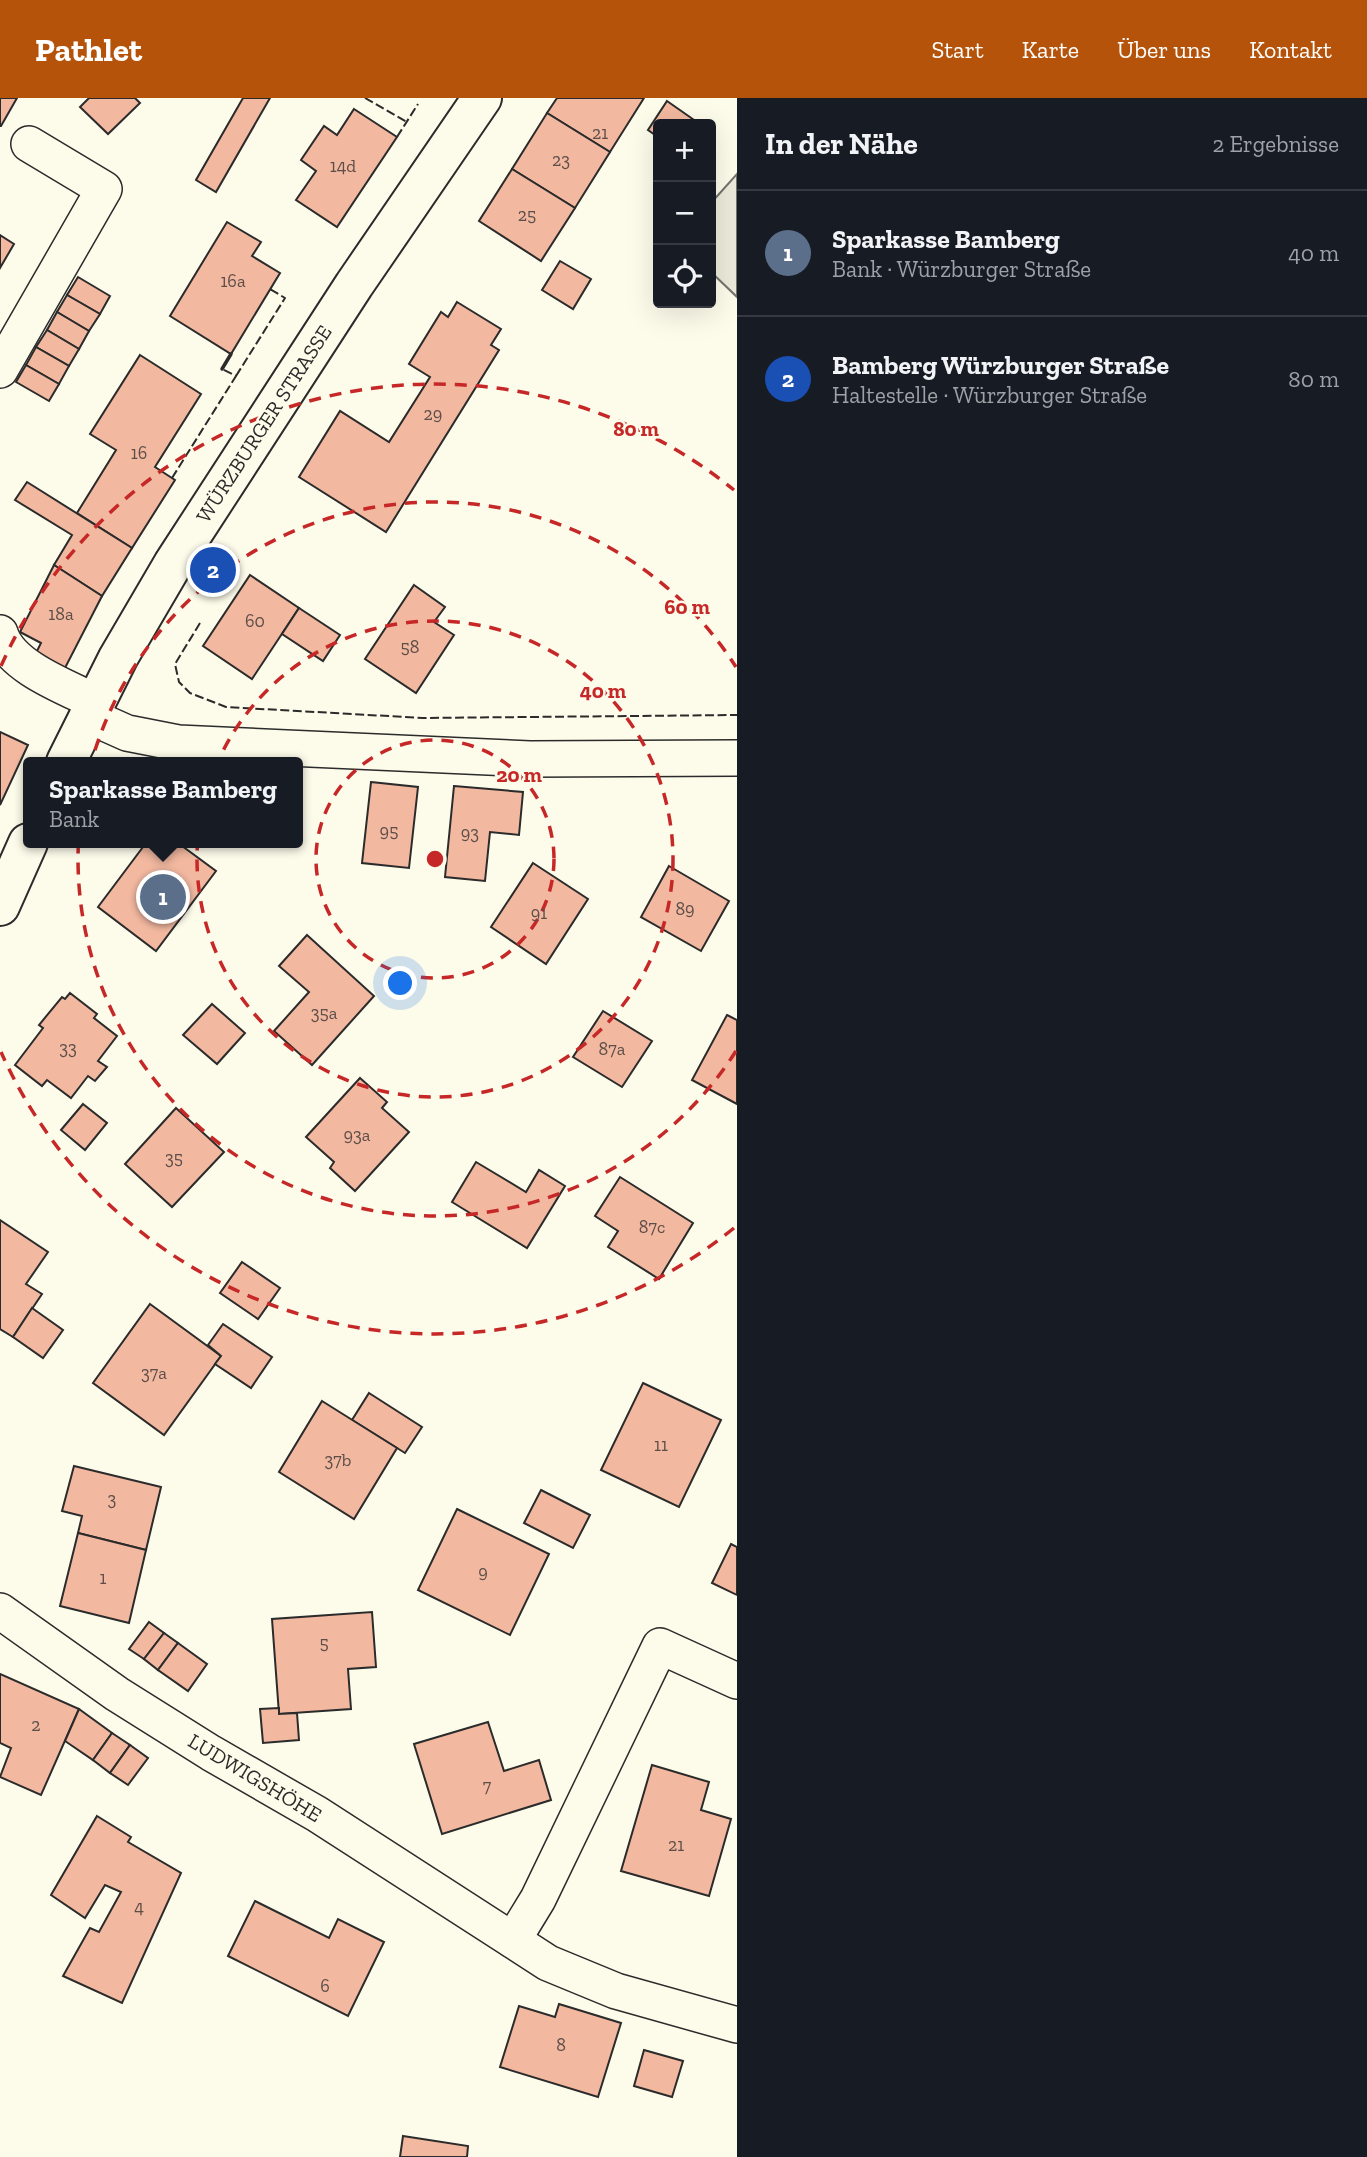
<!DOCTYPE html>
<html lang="de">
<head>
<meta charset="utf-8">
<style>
  body { margin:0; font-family:"Zilla Slab",serif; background:#242831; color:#f1f3f6 }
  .controls { position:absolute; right:21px; top:21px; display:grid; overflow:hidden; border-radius:7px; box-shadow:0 7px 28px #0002 }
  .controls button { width:63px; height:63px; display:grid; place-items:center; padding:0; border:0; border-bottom:2px solid #363941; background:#171b24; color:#f1f3f6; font:35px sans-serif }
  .you { position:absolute; left:401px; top:886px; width:24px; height:24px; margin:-18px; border:5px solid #fff; border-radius:50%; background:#1a73e8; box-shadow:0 0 0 10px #1a73e833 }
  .badge { display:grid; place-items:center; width:46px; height:46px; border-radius:50%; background:#b45309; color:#fff; font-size:23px; font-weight:700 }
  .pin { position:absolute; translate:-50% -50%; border:4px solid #fff; box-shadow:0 2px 7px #0006 }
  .popup { position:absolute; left:23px; top:659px; width:280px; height:91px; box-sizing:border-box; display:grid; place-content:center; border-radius:7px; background:#171b24; filter:drop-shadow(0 2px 5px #0005); font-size:23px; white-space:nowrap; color:#9ea1a6 }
  .popup b { font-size:26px; color:#f1f3f6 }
  .popup::after { content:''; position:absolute; left:50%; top:100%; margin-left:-14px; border:14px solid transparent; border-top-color:#171b24 }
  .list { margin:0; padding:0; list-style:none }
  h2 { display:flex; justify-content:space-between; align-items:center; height:91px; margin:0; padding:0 28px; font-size:30px }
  h2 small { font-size:23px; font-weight:400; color:#9ea1a6 }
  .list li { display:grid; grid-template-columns:46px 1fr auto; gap:21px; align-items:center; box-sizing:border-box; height:126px; padding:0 28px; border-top:2px solid #363941 }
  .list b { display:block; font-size:26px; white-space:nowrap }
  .list p { margin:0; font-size:23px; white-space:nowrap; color:#9ea1a6 }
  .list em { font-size:23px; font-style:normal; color:#9ea1a6 }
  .icon { flex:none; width:38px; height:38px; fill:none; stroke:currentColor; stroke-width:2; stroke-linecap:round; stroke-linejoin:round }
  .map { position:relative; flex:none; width:737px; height:2059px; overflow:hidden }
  header { display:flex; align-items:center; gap:42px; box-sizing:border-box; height:98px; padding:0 35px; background:#b45309; color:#fff }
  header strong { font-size:33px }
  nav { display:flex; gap:38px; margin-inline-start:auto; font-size:24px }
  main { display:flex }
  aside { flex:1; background:#171b24 }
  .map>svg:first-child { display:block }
  .grass { fill:#ecebdb; stroke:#74746e; stroke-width:2 }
  .building { fill:#f2b8a0; stroke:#2b2b2b; stroke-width:2 }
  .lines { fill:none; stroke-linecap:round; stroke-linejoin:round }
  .minor-casing { stroke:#2b2b2b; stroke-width:38 }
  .tertiary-casing { stroke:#2b2b2b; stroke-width:42 }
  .minor { stroke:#fdfbea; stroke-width:35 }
  .tertiary { stroke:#fdfbea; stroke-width:38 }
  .fence { stroke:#2b2b2b; stroke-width:2; stroke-dasharray:9 3.5; stroke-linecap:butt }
  .wall { stroke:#2b2b2b; stroke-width:3.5 }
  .ring { fill:none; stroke:#c62828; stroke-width:3.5; stroke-dasharray:12 9 }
  .labels { text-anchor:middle; stroke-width:5; stroke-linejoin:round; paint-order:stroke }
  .number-label { font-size:18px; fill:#5d4e48 }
  .street-label { font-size:21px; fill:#2b2b2b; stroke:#fdfbea }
  .centre { fill:#c62828; stroke:#fdfbea; stroke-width:3.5 }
  .ring-label { font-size:21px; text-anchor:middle; font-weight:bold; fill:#c62828; stroke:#fdfbea; stroke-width:5; stroke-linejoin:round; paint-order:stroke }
</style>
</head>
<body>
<header>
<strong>Pathlet</strong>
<nav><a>Start</a><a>Karte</a><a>Über uns</a><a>Kontakt</a></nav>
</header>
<main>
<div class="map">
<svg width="737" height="2059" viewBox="0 0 737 2059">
  <rect width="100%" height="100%" fill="#fdfbea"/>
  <path class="grass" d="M737,76V199L711,174V105Z"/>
  <g class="building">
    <path d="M0,0H17L1,28H0Z"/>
    <path d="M89,0H135L140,5L108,36L80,9Z"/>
    <path d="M243,0H270L216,94L196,82Z"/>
    <path d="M557,0H644L610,54L547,15Z"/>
    <path d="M667,3L697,24L696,26H658V39L648,32Z"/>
    <path d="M354,11L397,39L337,129L296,102L316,73L301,62L324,28L337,37Z"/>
    <path d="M547,15L610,54L575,110L512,71Z"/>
    <path d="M512,71L575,110L541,163L479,123Z"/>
    <path d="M227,124L261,144L252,158L280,175L231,256L170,218Z"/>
    <path d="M0,137L14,146L0,170Z"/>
    <path d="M560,163L591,181L573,211L542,192Z"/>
    <path d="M78,179L110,198L100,216L67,197Z"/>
    <path d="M67,197L100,216L89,233L57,214Z"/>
    <path d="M457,204L501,231L491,247L499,252L386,434L299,379L340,313L389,344L430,279L409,266L441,214L448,219Z"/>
    <path d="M57,214L89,233L79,251L47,232Z"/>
    <path d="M47,232L79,251L69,268L36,249Z"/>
    <path d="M36,249L69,268L59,286L26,267Z"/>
    <path d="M140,257L201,296L155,369L175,382L132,450L77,415L116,352L90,336Z"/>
    <path d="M26,267L59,286L49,303L16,284Z"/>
    <path d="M27,384L132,450L102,498L54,467L72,437L15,402Z"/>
    <path d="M54,467L102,498L65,570L36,555L41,545L20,534Z"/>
    <path d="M250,477L299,510L252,581L203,548Z"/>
    <path d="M414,487L445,509L434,524L454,537L416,595L365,561Z"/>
    <path d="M299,510L340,537L323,563L282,536Z"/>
    <path d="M0,634L28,647L0,707Z"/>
    <path d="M371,684L418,689L409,770L362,765Z"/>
    <path d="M454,688L523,694L519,737L490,734L485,783L445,779Z"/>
    <path d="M146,745H178L216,773L156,853L98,809Z"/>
    <path d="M533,765L588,801L546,866L491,829Z"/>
    <path d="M669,768L729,803L701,853L641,819Z"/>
    <path d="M307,837L374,898L312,967L274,933L309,894L279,868Z"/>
    <path d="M70,895L97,916L94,920L117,938L98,963L107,969L95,983L88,978L71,1000L47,982L42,988L15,967L43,930L39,927L62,899L65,901Z"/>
    <path d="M212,906L245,935L217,966L183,937Z"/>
    <path d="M603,913L652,943L622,989L573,959Z"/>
    <path d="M727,917L737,922V1006L692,982Z"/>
    <path d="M360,980L387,1004L382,1010L409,1034L355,1093L330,1070L334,1064L306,1039Z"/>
    <path d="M83,1006L107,1025L85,1052L61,1032Z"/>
    <path d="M176,1010L224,1054L172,1109L125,1066Z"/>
    <path d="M476,1064L526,1094L539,1072L565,1088L527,1150L452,1104Z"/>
    <path d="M620,1079L693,1125L659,1181L608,1149L618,1133L595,1118Z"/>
    <path d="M0,1122L48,1154L26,1186L42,1196L13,1239L0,1231Z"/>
    <path d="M242,1164L280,1190L258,1221L220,1195Z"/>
    <path d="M150,1206L221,1258L164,1337L93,1285Z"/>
    <path d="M32,1210L63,1232L43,1260L13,1239Z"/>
    <path d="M223,1226L272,1259L251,1290L215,1266L221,1258L208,1247Z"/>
    <path d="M643,1285L721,1322L679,1409L601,1372Z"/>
    <path d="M369,1295L422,1329L405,1355L352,1322Z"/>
    <path d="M322,1303L397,1350L354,1421L279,1374Z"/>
    <path d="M74,1368L161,1389L146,1452L78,1435L82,1418L62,1413Z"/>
    <path d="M541,1392L590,1417L573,1450L524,1425Z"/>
    <path d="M457,1411L549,1456L510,1537L418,1492Z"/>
    <path d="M78,1435L146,1452L129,1525L60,1508Z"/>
    <path d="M731,1446L737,1449V1497L712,1485Z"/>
    <path d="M372,1514L376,1569L348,1571L351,1611L279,1616L272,1521Z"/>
    <path d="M149,1524L164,1535L144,1561L129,1551Z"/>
    <path d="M164,1535L178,1545L158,1572L144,1561Z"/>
    <path d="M178,1545L207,1566L188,1593L158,1572Z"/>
    <path d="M0,1576L79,1611L41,1697L0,1679L11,1650L0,1645Z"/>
    <path d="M279,1610V1616L297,1615L299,1642L263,1645L260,1611Z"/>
    <path d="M79,1611L112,1635L93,1662L65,1643Z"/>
    <path d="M488,1624L504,1673L539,1662L551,1702L442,1736L414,1646Z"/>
    <path d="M112,1635L130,1647L110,1675L93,1662Z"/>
    <path d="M130,1647L148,1660L128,1687L110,1675Z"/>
    <path d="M652,1667L709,1684L701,1712L731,1721L709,1798L621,1773Z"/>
    <path d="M97,1718L131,1739L128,1744L181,1775L122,1905L63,1878L90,1830L99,1834L121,1794L105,1787L85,1820L51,1797Z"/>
    <path d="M255,1803L329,1840L338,1821L384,1844L348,1918L228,1858Z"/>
    <path d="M559,1906L621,1925L598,1999L500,1969L519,1908L555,1919Z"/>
    <path d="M644,1952L683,1963L672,1999L634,1988Z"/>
    <path d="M403,2038L468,2048L467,2059H400Z"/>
  </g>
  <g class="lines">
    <defs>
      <g id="minor">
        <path d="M0,272L104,91L29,46"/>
        <path d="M0,535C10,569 66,589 96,604"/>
        <path d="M89,618L127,635L178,645L530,661L737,660"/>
        <path d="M0,1513L117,1596L211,1655L317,1716L548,1865L616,1893L737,1927"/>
        <path d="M513,1842L538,1801L660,1548L737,1583"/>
      </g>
      <g id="tertiary">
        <path d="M66,664L118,560L173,466L354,187L482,0"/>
        <path d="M0,808L28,745"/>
      </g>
    </defs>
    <use href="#minor" class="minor-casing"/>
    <use href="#tertiary" class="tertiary-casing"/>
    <use href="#minor" class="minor"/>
    <use href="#tertiary" class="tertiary"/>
    <g class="fence">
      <path d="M365,0L407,24"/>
      <path d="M397,39L418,6"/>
      <path d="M236,278L285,200L270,191"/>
      <path d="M172,380L236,278L222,271"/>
      <path d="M200,525L175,566L179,584L190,595L226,609L423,620L737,617"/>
    </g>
    <path class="wall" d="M222,271L231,256"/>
  </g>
  <g class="ring">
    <circle cx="435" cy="761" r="119"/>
    <circle cx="435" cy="761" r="238"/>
    <path d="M736 953A357 357 0 1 1 736 569"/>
    <path d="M734 1130A475 475 0 0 1 1 954M1 568A475 475 0 0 1 734 392"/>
  </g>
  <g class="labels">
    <g class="number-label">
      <text x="600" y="41">21</text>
      <text x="561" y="68">23</text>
      <text x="343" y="74">14d</text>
      <text x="527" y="123">25</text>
      <text x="233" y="189">16a</text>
      <text x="433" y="322">29</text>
      <text x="139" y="361">16</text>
      <text x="61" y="522">18a</text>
      <text x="255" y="529">60</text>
      <text x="410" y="555">58</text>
      <text x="389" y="739">95</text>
      <text x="470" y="741">93</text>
      <text x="685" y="817">89</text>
      <text x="539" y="821">91</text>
      <text x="324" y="921">35a</text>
      <text x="68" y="956">33</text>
      <text x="612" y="957">87a</text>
      <text x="357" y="1043">93a</text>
      <text x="174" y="1066">35</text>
      <text x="652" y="1135">87c</text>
      <text x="154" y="1281">37a</text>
      <text x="661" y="1353">11</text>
      <text x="338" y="1368">37b</text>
      <text x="112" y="1407">3</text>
      <text x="483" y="1480">9</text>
      <text x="103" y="1486">1</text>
      <text x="324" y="1551">5</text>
      <text x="36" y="1633">2</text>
      <text x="487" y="1694">7</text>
      <text x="676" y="1753">21</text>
      <text x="139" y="1815">4</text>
      <text x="325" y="1894">6</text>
      <text x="561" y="1953">8</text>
    </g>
    <g class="street-label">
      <text transform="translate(264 326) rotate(-57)" y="7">WÜRZBURGER STRASSE</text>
      <text transform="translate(255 1680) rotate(31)" y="7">LUDWIGSHÖHE</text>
    </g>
  </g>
  <circle cx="435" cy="761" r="10" class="centre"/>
  <g class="ring-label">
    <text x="636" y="338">80 m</text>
    <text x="687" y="516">60 m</text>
    <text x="603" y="600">40 m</text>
    <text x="519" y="684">20 m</text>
  </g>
</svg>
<div class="controls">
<button>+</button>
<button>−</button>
<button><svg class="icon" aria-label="locate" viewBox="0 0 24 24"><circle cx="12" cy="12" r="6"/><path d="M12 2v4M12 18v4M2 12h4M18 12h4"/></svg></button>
</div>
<div class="you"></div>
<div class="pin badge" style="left:163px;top:799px;background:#5c6f8a">1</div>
<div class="popup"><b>Sparkasse Bamberg</b>Bank</div>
<div class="pin badge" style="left:213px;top:472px;background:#1a4fb4">2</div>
</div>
<aside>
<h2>In der Nähe<small>2 Ergebnisse</small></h2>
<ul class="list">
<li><span class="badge" style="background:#5c6f8a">1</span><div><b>Sparkasse Bamberg</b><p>Bank · Würzburger Straße</p></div><em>40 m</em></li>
<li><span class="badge" style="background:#1a4fb4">2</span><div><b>Bamberg Würzburger Straße</b><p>Haltestelle · Würzburger Straße</p></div><em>80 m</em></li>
</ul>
</aside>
</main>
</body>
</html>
